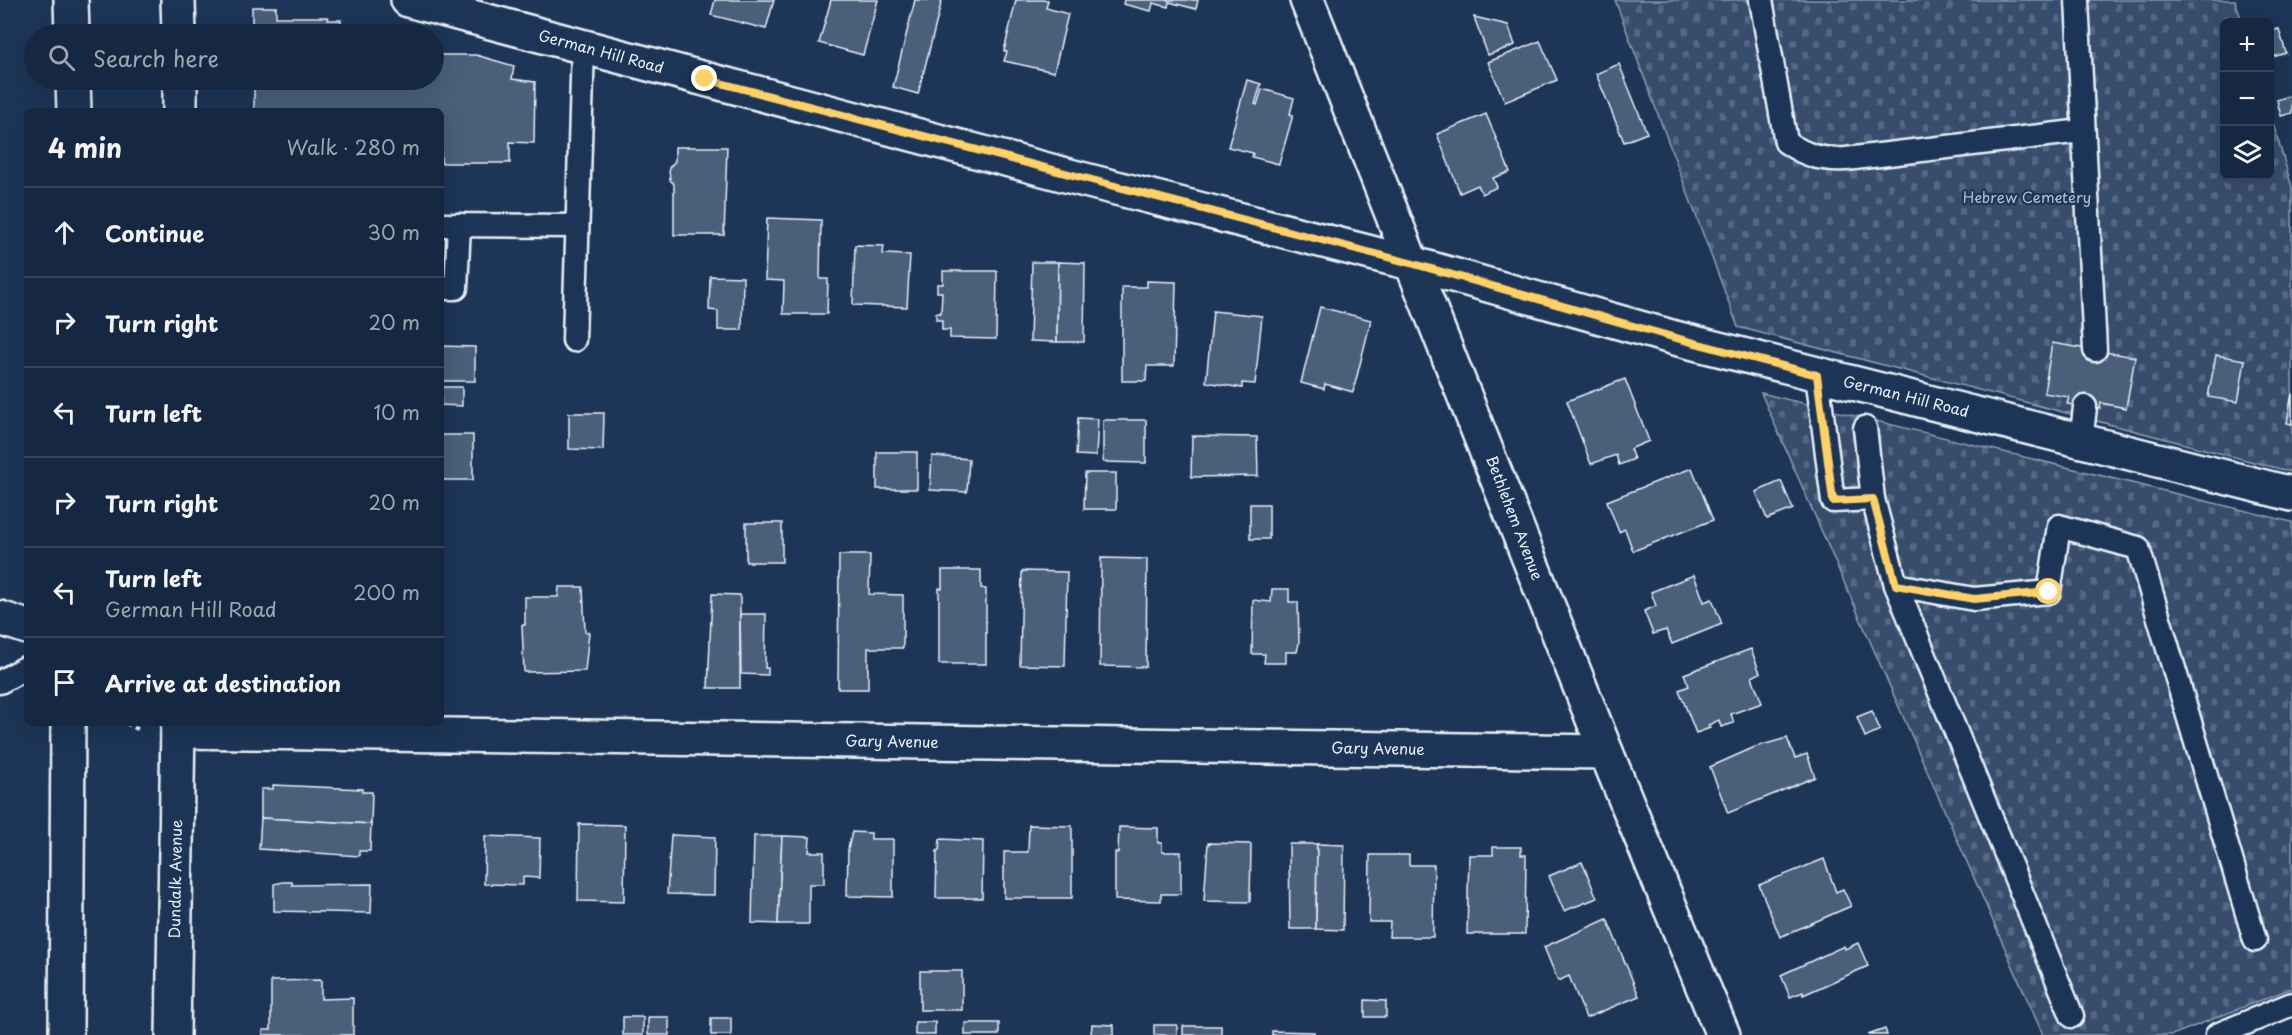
<!DOCTYPE html>
<html lang="en">
<head>
<meta charset="utf-8">
<style>
  body { margin:0; font-family:"Playpen Sans",sans-serif; background:#23344c; color:#f1f3f6 }
  .controls { position:absolute; right:18px; top:18px; display:grid; overflow:hidden; border-radius:9px; box-shadow:0 6px 24px #0002 }
  .controls button { width:54px; height:54px; display:grid; place-items:center; padding:0; border:0; border-bottom:2px solid #35445a; background:#162841; color:#f1f3f6; font:30px sans-serif }
  .stop { position:absolute; width:18px; height:18px; margin:-14px; border:4px solid #ffd166; border-radius:50%; background:#fff }
  .stop.end { background:#ffd166; border-color:#fff; box-shadow:0 2px 6px #0008 }
  .list { margin:0; padding:0; list-style:none }
  h2 { display:flex; justify-content:space-between; align-items:center; height:78px; margin:0; padding:0 24px; font-size:26px }
  h2 small { font-size:20px; font-weight:400; color:#9ea6b1 }
  .list li { display:grid; grid-template-columns:39px 1fr auto; gap:18px; align-items:center; box-sizing:border-box; height:90px; padding:0 24px; border-top:2px solid #35445a }
  .list b { display:block; font-size:22px; white-space:nowrap }
  .list p { margin:0; font-size:20px; white-space:nowrap; color:#9ea6b1 }
  .list em { font-size:20px; font-style:normal; color:#9ea6b1 }
  .icon { flex:none; width:33px; height:33px; fill:none; stroke:currentColor; stroke-width:2; stroke-linecap:round; stroke-linejoin:round }
  .map { position:relative; flex:none; width:2292px; height:1035px; overflow:hidden }
  .search { position:absolute; background:#162841; box-shadow:0 6px 24px #0002; left:24px; top:24px; width:420px; height:66px; display:flex; align-items:center; gap:15px; box-sizing:border-box; padding:0 21px; border-radius:33px; color:#9ea6b1; font-size:22px }
  .panel { position:absolute; background:#162841; box-shadow:0 6px 24px #0002; left:24px; top:108px; width:420px; height:618px; border-radius:9px }
  .map>svg:first-child { display:block }
  .cemetery { fill:url(#cemetery-stones); stroke:#909fb2; stroke-width:1.5 }
  .building { fill:#495e7a; stroke:#e8f1f8; stroke-width:1.5 }
  .lines { fill:none; stroke-linecap:round; stroke-linejoin:round }
  .lane-casing { stroke:#e8f1f8; stroke-width:27 }
  .street-casing { stroke:#e8f1f8; stroke-width:38 }
  .secondary-casing { stroke:#e8f1f8; stroke-width:38 }
  .primary-casing { stroke:#e8f1f8; stroke-width:38 }
  .path { stroke:#e8f1f8; stroke-width:4; stroke-dasharray:4.5 4.5; stroke-linecap:butt }
  .lane { stroke:#1d3557; stroke-width:22 }
  .street { stroke:#1d3557; stroke-width:33 }
  .secondary { stroke:#1d3557; stroke-width:33 }
  .primary { stroke:#1d3557; stroke-width:33 }
  .route { stroke:#ffd166; stroke-width:8 }
  .labels { text-anchor:middle; stroke-width:4.5; stroke-linejoin:round; paint-order:stroke }
  .street-label { font-size:15px; fill:#e8f1f8; stroke:#1d3557 }
  .park-label { font-size:15px; fill:#b3c0ce; stroke:#1d3557 }
</style>
</head>
<body>
<div class="map">
<svg width="2292" height="1035" viewBox="0 0 2292 1035">
  <defs>
    <pattern id="cemetery-stones" width="16" height="16" patternUnits="userSpaceOnUse" patternTransform="scale(1.5)"><rect width="16" height="16" fill="#374d6c"/><path d="M2 7V4a2 2 0 0 1 4 0v3zM10 15v-3a2 2 0 0 1 4 0v3z" fill="#546782"/></pattern>
  </defs>
  <rect width="100%" height="100%" fill="#1d3557"/>
  <filter id="ink" filterUnits="userSpaceOnUse"><feTurbulence type="fractalNoise" baseFrequency=".0167" numOctaves="2"/><feDisplacementMap in="SourceGraphic" scale="12" xChannelSelector="R" yChannelSelector="G"/><feConvolveMatrix kernelMatrix="1 2 1 2 8 2 1 2 1" color-interpolation-filters="sRGB"/></filter>
  <g filter="url(#ink)">
    <g class="cemetery">
      <path d="M1615,0H2235L2242,22H2224V176H2270V113L2292,187V472L1738,327Z"/>
      <path d="M1761,393L2292,522V988L2172,1035H2043Z"/>
    </g>
    <g class="building">
      <path d="M715,0H774L766,29L711,15Z"/>
      <path d="M831,0H878L863,55L819,43Z"/>
      <path d="M942,0L918,94L893,87L915,0Z"/>
      <path d="M1016,0H1048L1046,8L1068,14L1054,72L1004,61L1007,52L1004,51Z"/>
      <path d="M1124,0H1198L1196,9L1169,2L1168,7L1153,3L1151,11L1123,4Z"/>
      <path d="M252,7H276V17H328V20H341V34H252Z"/>
      <path d="M1474,17L1508,25L1515,45L1488,55Z"/>
      <path d="M2279,29L2286,53L2270,58V31Z"/>
      <path d="M1540,41L1557,80L1505,102L1488,62Z"/>
      <path d="M434,55H476L514,66L512,79L535,82L534,143L510,142V163H441V111H254V80H434Z"/>
      <path d="M1619,64L1647,133L1624,142L1596,74Z"/>
      <path d="M1247,80L1261,84L1255,104L1257,105L1262,89L1294,98L1290,114L1293,115L1279,164L1252,157L1253,153L1228,147Z"/>
      <path d="M2292,95V113L2281,116L2277,100Z"/>
      <path d="M1486,114L1510,172L1493,178L1497,187L1482,194L1478,185L1460,193L1437,134Z"/>
      <path d="M675,147H727L724,235H674V184L670,180L669,168L675,161Z"/>
      <path d="M767,218L821,220L820,279H828L827,314H783L784,281L765,280Z"/>
      <path d="M855,245L884,246L883,254L910,255L907,307L853,305Z"/>
      <path d="M1032,262H1058L1057,342L1030,341Z"/>
      <path d="M1058,262L1085,263L1084,342H1057Z"/>
      <path d="M943,271H997L996,339L950,338V330H942V320H936V313H941L942,292H937V284H943Z"/>
      <path d="M710,276L743,277L742,330H718V311L709,310Z"/>
      <path d="M1147,281L1176,282L1174,366H1147L1146,381H1122V287H1147Z"/>
      <path d="M1320,307L1371,320L1353,392L1325,384L1324,389L1301,383Z"/>
      <path d="M1213,311L1262,316L1255,384L1242,383V388L1206,382Z"/>
      <path d="M2052,343L2135,357L2126,408L2101,403L2100,409L2067,404L2069,397L2044,393Z"/>
      <path d="M441,346L475,347V381H441Z"/>
      <path d="M2216,355L2245,360L2238,402L2208,397Z"/>
      <path d="M1625,379L1649,441L1630,449L1634,459L1619,465L1616,455L1591,464L1567,401Z"/>
      <path d="M441,387H462V406L441,405Z"/>
      <path d="M2292,392V424L2287,423Z"/>
      <path d="M569,413H604L603,450L569,449Z"/>
      <path d="M1078,418L1098,419L1096,456L1076,455Z"/>
      <path d="M1103,420H1146V463L1103,462Z"/>
      <rect x="441" y="435" width="32" height="45"/>
      <path d="M1192,436L1257,437L1258,476L1191,477Z"/>
      <rect x="877" y="452" width="40" height="37"/>
      <path d="M932,456L969,459L967,492L930,490Z"/>
      <path d="M1692,468L1713,520L1633,551L1625,529L1619,532L1607,501Z"/>
      <path d="M1085,473H1116V509H1084Z"/>
      <path d="M1781,481L1793,509L1767,519L1756,492Z"/>
      <rect x="1250" y="504" width="19" height="35"/>
      <rect x="746" y="523" width="36" height="39"/>
      <path d="M839,555H870L869,594L903,595V648H868V689H838Z"/>
      <path d="M1101,558L1147,559L1146,667L1100,666Z"/>
      <path d="M942,570H981V588L986,589V664H939V588L942,589Z"/>
      <path d="M1022,571L1067,572L1065,666L1020,665Z"/>
      <path d="M1694,575L1704,602L1712,599L1722,624L1672,644L1666,630L1653,634L1644,611L1656,606L1651,592Z"/>
      <path d="M559,587H583L585,632H589L585,671L524,672L522,625H525V597H558Z"/>
      <path d="M1272,589H1289V602H1298L1299,643L1297,652H1286V663H1264L1265,654H1252L1253,600L1271,602Z"/>
      <path d="M712,594L740,595V688H708Z"/>
      <path d="M740,614H766L765,668H768V675L741,674Z"/>
      <path d="M1751,649L1760,673L1752,677L1762,703L1731,714L1734,723L1721,727L1719,720L1708,725L1710,728L1696,733L1679,690L1689,686L1684,674Z"/>
      <path d="M1872,711L1880,730L1865,737L1857,717Z"/>
      <path d="M1787,738L1795,758L1807,754L1815,777L1728,813L1710,767L1755,747Z"/>
      <path d="M273,785L362,789V792H372L371,824L261,818V789H273Z"/>
      <path d="M261,818L371,824L370,851H359V856L259,849Z"/>
      <path d="M579,824L625,825L624,902L578,901Z"/>
      <path d="M1029,825L1072,826V898H1004V852H1028Z"/>
      <path d="M1119,827L1158,828V843H1162V852H1181V894H1161V901L1115,900V852L1118,853Z"/>
      <path d="M852,832L871,833V839H893V897L847,896L848,849Z"/>
      <path d="M671,835L715,837L714,895L667,894Z"/>
      <path d="M485,836L540,838L539,878L523,877V885L484,884Z"/>
      <path d="M754,836H782L778,924L752,923Z"/>
      <path d="M782,836L810,837L809,852H824V884H809V924H778Z"/>
      <path d="M940,839L983,841L982,898H936L937,851L939,850Z"/>
      <path d="M1208,843L1251,844L1250,902L1204,901Z"/>
      <path d="M1289,844H1317L1316,929H1290Z"/>
      <path d="M1317,844L1344,845L1343,930L1316,929Z"/>
      <path d="M1493,847H1521V855H1526L1525,934H1467L1469,855H1493Z"/>
      <path d="M1370,855H1409V865H1434L1433,937H1389L1390,922H1369Z"/>
      <path d="M1824,859L1836,892L1843,889L1851,906L1780,937L1759,885Z"/>
      <path d="M1582,862L1597,898L1564,911L1549,876Z"/>
      <path d="M283,882H292V885L372,884L371,913L274,911V884Z"/>
      <path d="M1607,919L1639,996L1586,1018L1569,976L1558,981L1544,947Z"/>
      <path d="M1858,943L1868,966L1803,995V992L1790,997L1781,975L1844,946L1845,949Z"/>
      <rect x="920" y="971" width="42" height="39"/>
      <path d="M321,980V999L353,998V1035H263V1030H271V981Z"/>
      <path d="M1365,1000L1386,1001V1017H1365Z"/>
      <rect x="623" y="1017" width="20" height="18"/>
      <rect x="648" y="1017" width="21" height="18"/>
      <rect x="711" y="1018" width="20" height="17"/>
      <rect x="915" y="1022" width="20" height="13"/>
      <rect x="965" y="1023" width="34" height="12"/>
      <path d="M1092,1024L1114,1025V1035H1091Z"/>
      <rect x="1154" y="1025" width="23" height="10"/>
      <rect x="1183" y="1026" width="38" height="9"/>
      <path d="M1885,1029L1887,1035H1868Z"/>
      <path d="M1272,1031L1314,1032V1035H1272Z"/>
    </g>
    <g class="lines">
      <defs>
        <g id="lane">
          <path d="M1761,0L1786,142C1806,156 1822,160 1846,159L2082,131"/>
          <path d="M2077,0L2095,350"/>
          <path d="M441,225L576,226"/>
          <path d="M441,288H456L459,225"/>
          <path d="M574,340L583,47"/>
          <path d="M1817,375L1833,501L1873,499"/>
          <path d="M1865,428L1873,499L1896,585"/>
          <path d="M2081,442L2085,407"/>
          <path d="M0,682L27,667"/>
          <path d="M2072,1016L1896,585L1974,599L2049,592L2059,526L2138,548L2255,940"/>
          <path d="M2217,1035L2292,1004"/>
        </g>
        <g id="street">
          <path d="M1307,0L1606,752L1723,1035"/>
          <path d="M0,618L27,627"/>
          <path d="M178,731L1606,752"/>
        </g>
        <path id="secondary" d="M408,0L1081,179L1414,264L1675,338L2292,494"/>
        <g id="primary">
          <path d="M71,0L72,34"/>
          <path d="M178,0L179,34"/>
          <path d="M73,80L74,111"/>
          <path d="M180,80V111"/>
          <path d="M66,1035L68,723"/>
          <path d="M173,1035L178,723"/>
        </g>
      </defs>
      <use href="#lane" class="lane-casing"/>
      <use href="#street" class="street-casing"/>
      <use href="#secondary" class="secondary-casing"/>
      <use href="#primary" class="primary-casing"/>
      <path class="path" d="M126,723L141,731"/>
      <use href="#lane" class="lane"/>
      <use href="#street" class="street"/>
      <use href="#secondary" class="secondary"/>
      <use href="#primary" class="primary"/>
    </g>
  </g>
  <g class="lines" filter="url(#ink)">
    <path class="route" d="M705,79L1414,264L1676,338L1817,375L1833,501L1873,499L1896,585L1974,599L2049,592"/>
  </g>
  <g class="labels">
    <g class="street-label">
      <text transform="translate(601 52) rotate(15)" y="5">German Hill Road</text>
      <text transform="translate(1906 397) rotate(14)" y="5">German Hill Road</text>
      <text transform="translate(1514 518) rotate(69)" y="5">Bethlehem Avenue</text>
      <text transform="translate(892 742) rotate(1)" y="5">Gary Avenue</text>
      <text transform="translate(1378 749) rotate(1)" y="5">Gary Avenue</text>
      <text transform="translate(176 879) rotate(-89)" y="5">Dundalk Avenue</text>
    </g>
    <g class="park-label">
      <text x="2027" y="203">Hebrew Cemetery</text>
    </g>
  </g>
</svg>
<div class="controls">
<button>+</button>
<button>−</button>
<button><svg class="icon" aria-label="layers" viewBox="0 0 24 24"><path d="M12 4l9 5-9 5-9-5zM3 14l9 5 9-5"/></svg></button>
</div>
<div class="stop" style="left:2049px;top:592px"></div>
<div class="stop end" style="left:705px;top:79px"></div>
<div class="search"><svg class="icon" aria-label="search" viewBox="0 0 24 24"><circle cx="10" cy="10" r="6"/><path d="M15 15l6 6"/></svg>Search here</div>
<section class="panel">
<h2>4 min<small>Walk · 280 m</small></h2>
<ul class="list">
<li><svg class="icon" aria-label="ahead" viewBox="0 0 24 24"><path d="M12 20V5M6 11l6-6 6 6"/></svg><div><b>Continue</b></div><em>30 m</em></li>
<li><svg class="icon" aria-label="right" viewBox="0 0 24 24"><path d="M7 20v-9h11M14 6l5 5-5 5"/></svg><div><b>Turn right</b></div><em>20 m</em></li>
<li><svg class="icon" aria-label="left" viewBox="0 0 24 24"><path d="M17 20v-9H6M10 6l-5 5 5 5"/></svg><div><b>Turn left</b></div><em>10 m</em></li>
<li><svg class="icon" aria-label="right" viewBox="0 0 24 24"><path d="M7 20v-9h11M14 6l5 5-5 5"/></svg><div><b>Turn right</b></div><em>20 m</em></li>
<li><svg class="icon" aria-label="left" viewBox="0 0 24 24"><path d="M17 20v-9H6M10 6l-5 5 5 5"/></svg><div><b>Turn left</b><p>German Hill Road</p></div><em>200 m</em></li>
<li><svg class="icon" aria-label="arrive" viewBox="0 0 24 24"><path d="M6 21V4h12l-3 4 3 4H6"/></svg><div><b>Arrive at destination</b></div></li>
</ul>
</section>
</div>
</body>
</html>
